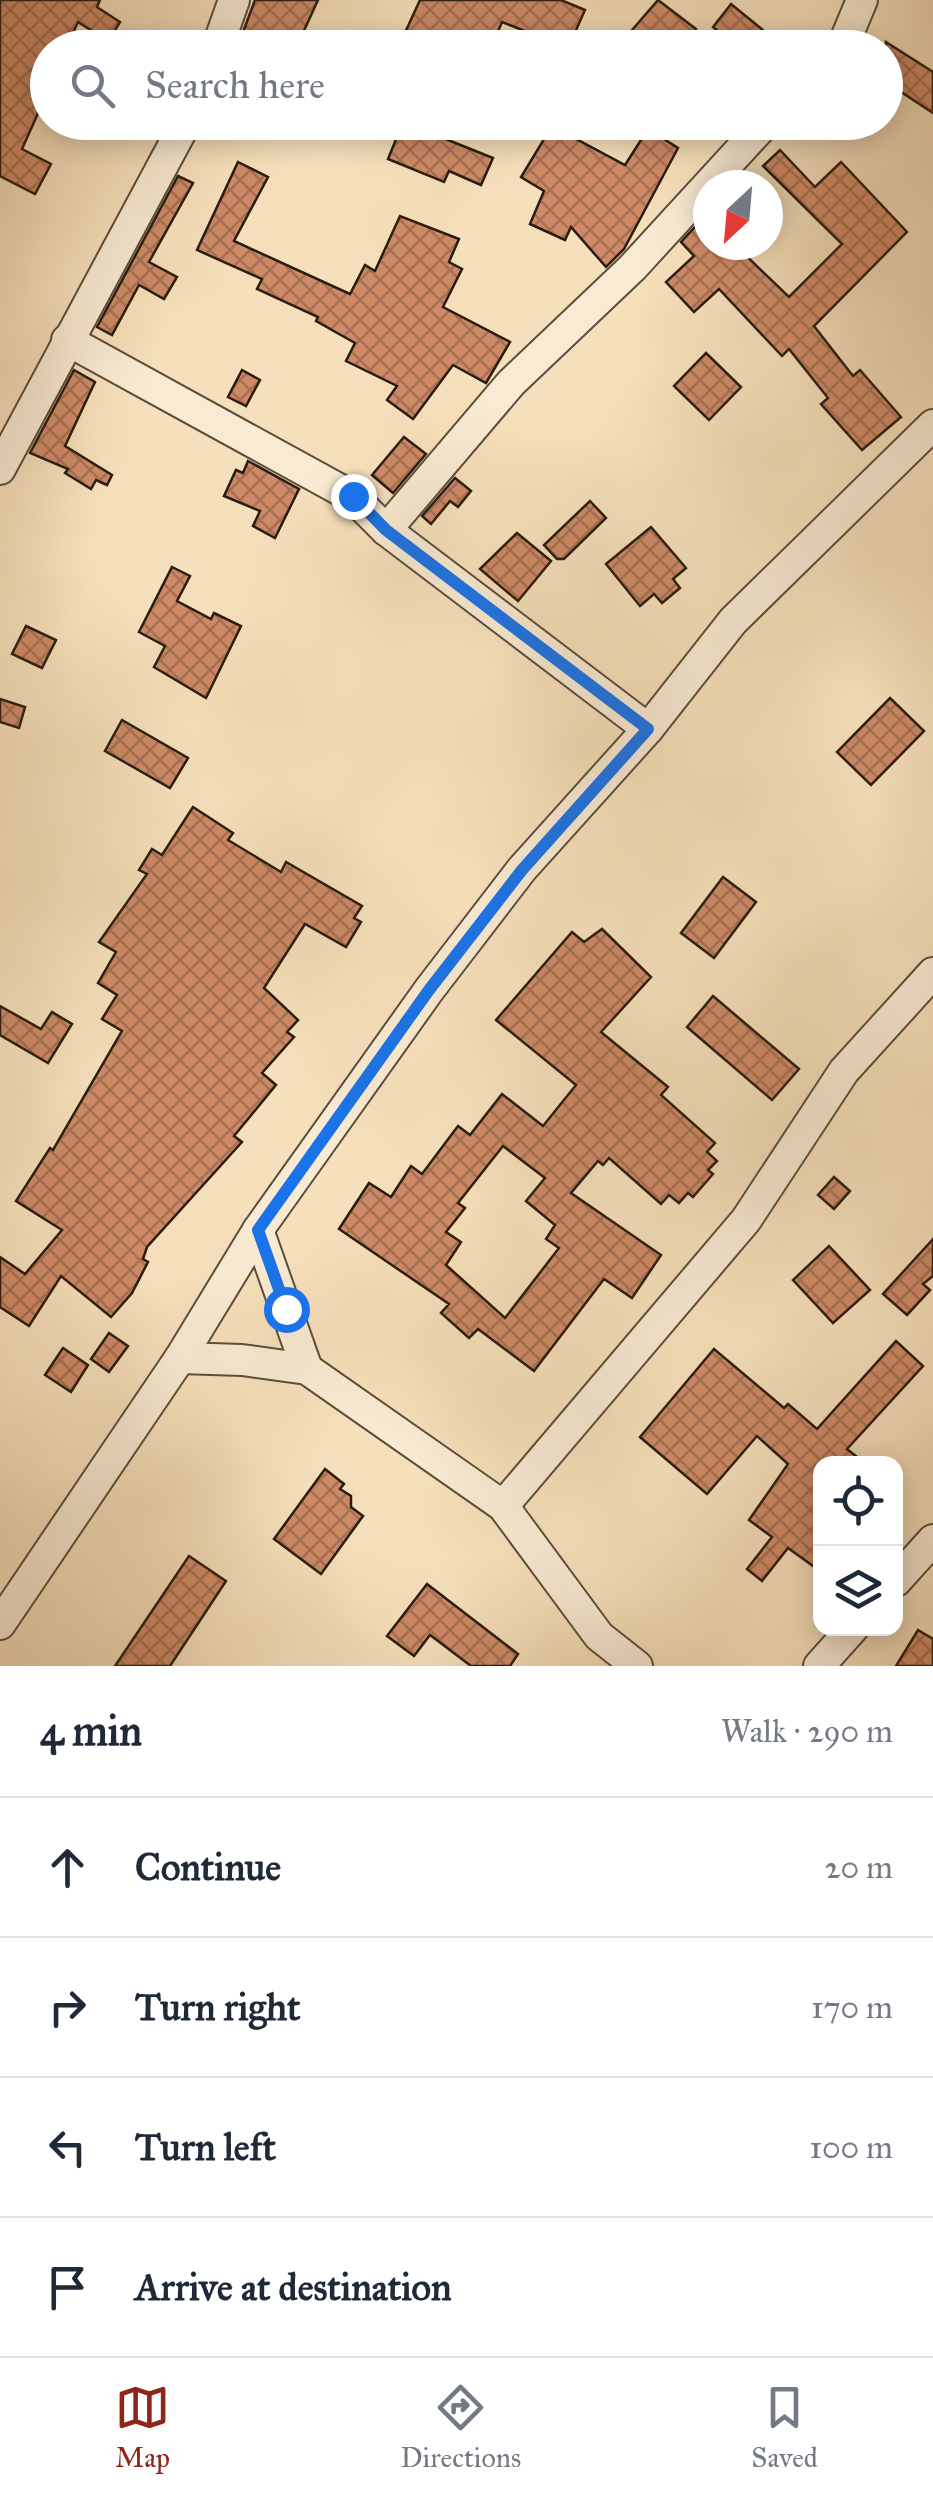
<!DOCTYPE html>
<html lang="en">
<head>
<meta charset="utf-8">
<style>
  body { margin:0; font-family:"IM FELL Great Primer",serif; background:#f6f6f7; color:#1f2937 }
  .controls { position:absolute; right:30px; bottom:30px; display:grid; overflow:hidden; border-radius:20px; box-shadow:0 5px 25px #0003 }
  .controls button { width:90px; height:90px; display:grid; place-items:center; padding:0; border:0; border-bottom:2px solid #e0e1e3; background:#fff; color:#1f2937; font:50px sans-serif }
  .compass { position:absolute; left:693px; top:170px; width:90px; height:90px; border-radius:50%; background:#fff; box-shadow:0 5px 25px #0003; rotate:206deg }
  .stop { position:absolute; width:30px; height:30px; margin:-22px; border:8px solid #1a73e8; border-radius:50%; background:#fff }
  .stop.end { background:#1a73e8; border-color:#fff; box-shadow:0 2px 10px #0008 }
  .list { margin:0; padding:0; list-style:none }
  h2 { display:flex; justify-content:space-between; align-items:center; height:130px; margin:0; padding:0 40px; font-size:42px }
  h2 small { font-size:32px; font-weight:400; color:#747a83 }
  .list li { display:grid; grid-template-columns:65px 1fr auto; gap:30px; align-items:center; box-sizing:border-box; height:140px; padding:0 40px; border-top:2px solid #e0e1e3 }
  .list b { display:block; font-size:38px; white-space:nowrap }
  .list em { font-size:32px; font-style:normal; color:#747a83 }
  .icon { flex:none; width:55px; height:55px; fill:none; stroke:currentColor; stroke-width:2; stroke-linecap:round; stroke-linejoin:round }
  .map { position:relative; flex:none; width:933px; height:1666px; overflow:hidden }
  .search { position:absolute; background:#fff; box-shadow:0 5px 25px #0003; left:30px; right:30px; top:30px; height:110px; display:flex; align-items:center; gap:25px; box-sizing:border-box; padding:0 35px; border-radius:55px; color:#747a83; font-size:38px }
  .sheet { height:690px; background:#fff }
  nav { display:flex; justify-content:space-around; align-items:center; box-sizing:border-box; height:140px; border-top:2px solid #e0e1e3; background:#fff; font-size:28px; color:#747a83 }
  nav a { display:grid; justify-items:center; gap:5px }
  nav .on { color:#8f2418 }
  .map>svg:first-child { display:block }
  .building { fill:url(#building-cross-hatch); stroke:#291c10; stroke-width:2.5; fill-rule:evenodd }
  .lines { fill:none; stroke-linecap:round; stroke-linejoin:round }
  .minor-casing { stroke:#5c4d3b; stroke-width:34 }
  .minor { stroke:#f9ebd3; stroke-width:30 }
  .route { stroke:#1a73e8; stroke-width:12 }
</style>
</head>
<body>
<div class="map">
<svg width="933" height="1666" viewBox="0 0 933 1666">
  <defs>
    <pattern id="building-cross-hatch" width="8" height="8" patternUnits="userSpaceOnUse" patternTransform="scale(2.5)"><rect width="8" height="8" fill="#ce8a67"/><path d="M0 0l8 8M0 8l8-8" fill="none" stroke="#a77053"/></pattern>
  </defs>
  <rect width="100%" height="100%" fill="#f6e0bb"/>
  <filter id="stains"><feTurbulence type="fractalNoise" baseFrequency=".002" numOctaves="4"/><feColorMatrix values="0 0 0 0 .2 0 0 0 0 .09 0 0 0 0 .02 0 0 0 .5 -.17"/></filter>
  <radialGradient id="worn" r=".72"><stop offset=".6" stop-color="#630" stop-opacity="0"/><stop offset="1" stop-color="#630" stop-opacity=".3"/></radialGradient>
  <g class="building">
    <path d="M0,0H100L97,7L120,22L108,41L78,22L66,48H48V91L22,149L51,164L35,194L0,176Z"/>
    <path d="M255,0H318L296,48H237Z"/>
    <path d="M420,0H561L585,10L568,48L502,22L491,48H398Z"/>
    <path d="M658,0L696,29L680,48H653L632,30Z"/>
    <path d="M731,4L785,48H739L713,27Z"/>
    <path d="M886,42L933,72V113L886,82Z"/>
    <path d="M403,122L493,158L481,185L449,171L444,182L388,159Z"/>
    <path d="M552,126L625,165L648,129L678,148L624,249L606,267L571,227L565,240L530,224L544,191L521,177Z"/>
    <path d="M780,150L815,187L841,162L907,232L814,326L853,376L860,370L901,417L862,450L821,404L828,398L789,349L782,356L719,289L694,312L666,282L694,256L681,242L708,213V245H735L789,297L842,244L763,166Z"/>
    <path d="M238,162L268,177L234,241L350,294L365,265L375,271L400,216L459,239L449,262L462,269L443,307L510,342L486,383L453,365L413,419L387,400L397,386L346,361L355,343L316,321L318,317L257,289L262,279L197,250Z"/>
    <path d="M178,176L193,183L149,262L177,277L164,299L139,285L112,335L97,327Z"/>
    <path d="M706,353L741,387L709,420L674,386Z"/>
    <path d="M74,370L95,382L65,446L112,475L107,485L96,480L91,489L65,473L68,469L30,453Z"/>
    <path d="M242,370L260,380L246,406L228,397Z"/>
    <path d="M404,437L426,454L393,493L372,475Z"/>
    <path d="M248,461L299,489L275,538L253,526L260,511L224,496L236,470L243,473Z"/>
    <path d="M455,478L471,491L458,507L450,501L431,524L422,516Z"/>
    <path d="M590,501L606,518L564,559H557L544,545Z"/>
    <path d="M651,527L686,568L673,579L680,588L662,603L654,594L640,606L606,564Z"/>
    <path d="M517,533L551,561L518,601L480,569Z"/>
    <path d="M172,567L190,576L177,601L211,619L214,613L241,626L206,698L154,667L165,646L139,632Z"/>
    <path d="M26,626L56,640L42,668L12,654Z"/>
    <path d="M890,698L924,731L871,785L837,752Z"/>
    <path d="M0,699L25,707L19,728L0,722Z"/>
    <path d="M122,720L188,758L170,788L105,751Z"/>
    <path d="M193,807L233,833L228,840L281,872L286,862L362,906L354,918L361,922L346,947L305,924L264,988L298,1020L287,1032L294,1037L262,1073L276,1085L234,1136L242,1142L147,1247L143,1259L148,1262L132,1293L111,1317L61,1276L29,1326L0,1307V1257L25,1274L62,1230L16,1201L50,1148L53,1150L122,1031L102,1019L117,995L98,983L116,952L99,942L147,874L139,870L152,849L162,855Z"/>
    <path d="M723,877L756,902L714,958L681,933Z"/>
    <path d="M602,929L651,977L601,1032L668,1087L661,1095L715,1143L707,1152L717,1161L708,1170L713,1174L693,1197L688,1193L679,1203L669,1195L661,1204L609,1158L603,1165L598,1161L571,1193L661,1255L632,1298L604,1279L534,1371L478,1329L469,1338L441,1313L449,1304L339,1229L369,1183L391,1197L411,1166L422,1174L458,1126L470,1135L502,1094L543,1126L576,1085L496,1020L572,932L584,942ZM503,1146L545,1178L526,1201L555,1225L546,1239L559,1248L505,1318L446,1265L461,1242L446,1232L465,1208L458,1203Z"/>
    <path d="M713,996L799,1069L772,1100L687,1027Z"/>
    <path d="M0,1006L41,1029L52,1012L72,1024L48,1063L0,1035Z"/>
    <path d="M834,1177L850,1191L834,1209L818,1195Z"/>
    <path d="M933,1239V1276L923,1284L930,1290L907,1315L883,1294Z"/>
    <path d="M829,1246L870,1290L833,1323L793,1280Z"/>
    <path d="M109,1333L128,1346L109,1372L91,1359Z"/>
    <path d="M896,1341L923,1366L847,1449L866,1464H820V1571L788,1548L762,1581L747,1569L772,1537L749,1520L788,1464L757,1436L707,1494L640,1437L714,1349L784,1408L788,1404L817,1429Z"/>
    <path d="M63,1348L88,1365L71,1392L45,1375Z"/>
    <path d="M325,1469L344,1484L340,1489L351,1496V1507L363,1516L321,1574L274,1539Z"/>
    <path d="M189,1556L226,1581L170,1666H115Z"/>
    <path d="M427,1584L518,1654L510,1666H471L430,1635L414,1656L387,1636Z"/>
    <path d="M918,1630L933,1639V1666H896Z"/>
  </g>
  <g class="lines">
    <defs>
      <g id="minor">
        <path d="M217,48L234,0"/>
        <path d="M842,48L862,0"/>
        <path d="M67,340L353,497L386,530L648,729"/>
        <path d="M0,469L186,122"/>
        <path d="M386,530L511,383L632,268L766,122"/>
        <path d="M258,1230L307,1369"/>
        <path d="M180,1358L242,1360L307,1369L503,1506L599,1636L637,1666"/>
        <path d="M503,1506L746,1220L844,1071L933,973"/>
        <path d="M896,1581L933,1540"/>
        <path d="M0,1624L180,1358L258,1230L429,990L522,869L648,729L733,621L933,425"/>
        <path d="M819,1666L853,1628"/>
      </g>
    </defs>
    <use href="#minor" class="minor-casing"/>
    <use href="#minor" class="minor"/>
  </g>
  <g class="lines">
    <path class="route" d="M286,1309L258,1230L429,990L522,870L648,729L386,530L353,496"/>
  </g>
  <rect width="100%" height="100%" filter="url(#stains)"/>
  <rect width="100%" height="100%" fill="url(#worn)"/>
</svg>
<div class="controls">
<button><svg class="icon" aria-label="locate" viewBox="0 0 24 24"><circle cx="12" cy="12" r="6"/><path d="M12 2v4M12 18v4M2 12h4M18 12h4"/></svg></button>
<button><svg class="icon" aria-label="layers" viewBox="0 0 24 24"><path d="M12 4l9 5-9 5-9-5zM3 14l9 5 9-5"/></svg></button>
</div>
<svg class="compass" viewBox="-18 -18 36 36"><path d="M0-13l5 13h-10z" fill="#e53935"/><path d="M0 13l5-13h-10z" fill="#747a83"/></svg>
<div class="stop" style="left:286px;top:1309px"></div>
<div class="stop end" style="left:353px;top:496px"></div>
<div class="search"><svg class="icon" aria-label="search" viewBox="0 0 24 24"><circle cx="10" cy="10" r="6"/><path d="M15 15l6 6"/></svg>Search here</div>
</div>
<section class="sheet">
<h2>4 min<small>Walk · 290 m</small></h2>
<ul class="list">
<li><svg class="icon" aria-label="ahead" viewBox="0 0 24 24"><path d="M12 20V5M6 11l6-6 6 6"/></svg><div><b>Continue</b></div><em>20 m</em></li>
<li><svg class="icon" aria-label="right" viewBox="0 0 24 24"><path d="M7 20v-9h11M14 6l5 5-5 5"/></svg><div><b>Turn right</b></div><em>170 m</em></li>
<li><svg class="icon" aria-label="left" viewBox="0 0 24 24"><path d="M17 20v-9H6M10 6l-5 5 5 5"/></svg><div><b>Turn left</b></div><em>100 m</em></li>
<li><svg class="icon" aria-label="arrive" viewBox="0 0 24 24"><path d="M6 21V4h12l-3 4 3 4H6"/></svg><div><b>Arrive at destination</b></div></li>
</ul>
</section>
<nav>
<a class="on"><svg class="icon" aria-label="map" viewBox="0 0 24 24"><path d="M3 6l6-2 6 2 6-2v14l-6 2-6-2-6 2zM9 4v14M15 6v14"/></svg>Map</a>
<a><svg class="icon" aria-label="directions" viewBox="0 0 24 24"><path d="M12 3l9 9-9 9-9-9zM9 14v-3h6M13 9l2 2-2 2"/></svg>Directions</a>
<a><svg class="icon" aria-label="saved" viewBox="0 0 24 24"><path d="M7 4h10v16l-5-4-5 4z"/></svg>Saved</a>
</nav>
</body>
</html>
